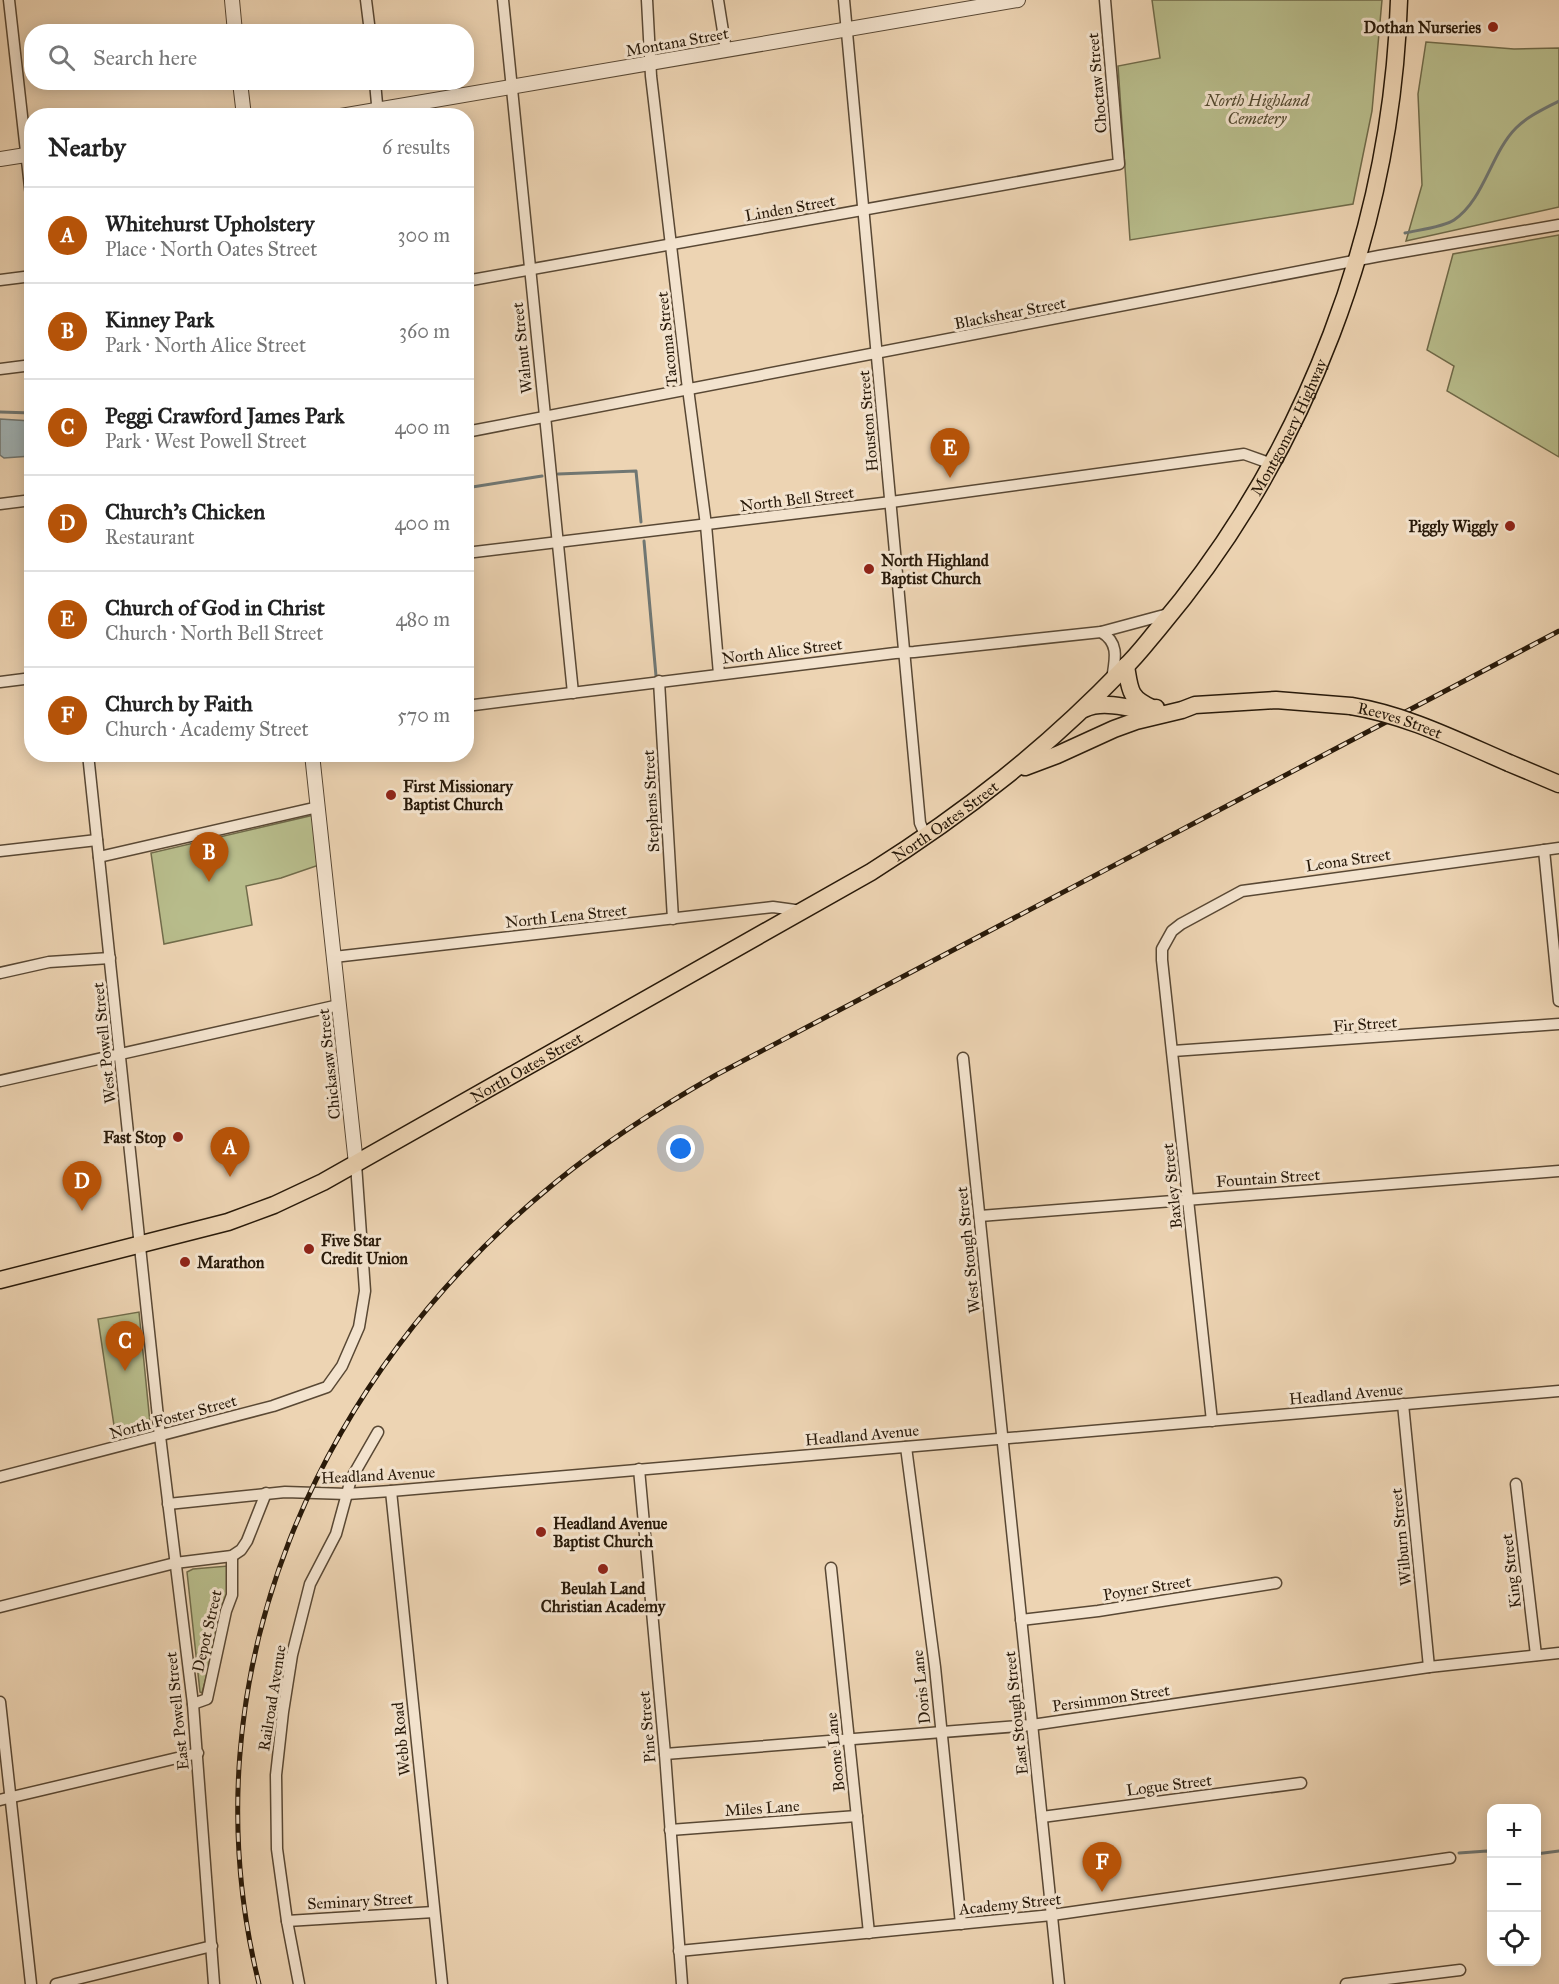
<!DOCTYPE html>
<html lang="en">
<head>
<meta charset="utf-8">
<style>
  :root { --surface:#fff; --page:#f2f2f2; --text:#222; --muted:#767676; --line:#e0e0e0; --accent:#b45309 }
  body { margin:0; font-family:"IM FELL Great Primer",serif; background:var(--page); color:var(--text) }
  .controls { position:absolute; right:18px; bottom:18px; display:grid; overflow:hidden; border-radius:12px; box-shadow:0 3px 15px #0003 }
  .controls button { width:54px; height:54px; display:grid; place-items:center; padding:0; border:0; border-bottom:2px solid var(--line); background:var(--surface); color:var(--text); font:30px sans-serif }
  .you { position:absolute; left:681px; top:1149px; width:21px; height:21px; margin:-15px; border:4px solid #fff; border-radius:50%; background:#1a73e8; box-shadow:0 0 0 9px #1a73e833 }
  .badge { display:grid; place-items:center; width:39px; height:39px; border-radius:50%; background:var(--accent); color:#fff; font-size:20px; font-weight:700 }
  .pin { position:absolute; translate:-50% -50px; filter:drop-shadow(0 2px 3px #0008) }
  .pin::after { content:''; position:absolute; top:32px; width:21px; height:18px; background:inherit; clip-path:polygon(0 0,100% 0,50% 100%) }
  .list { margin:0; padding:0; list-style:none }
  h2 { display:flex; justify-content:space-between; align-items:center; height:78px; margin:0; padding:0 24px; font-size:26px }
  h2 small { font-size:20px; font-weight:400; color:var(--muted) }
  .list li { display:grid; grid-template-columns:39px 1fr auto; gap:18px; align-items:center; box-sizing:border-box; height:96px; padding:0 24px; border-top:2px solid var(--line) }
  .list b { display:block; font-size:22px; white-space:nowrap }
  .list p { margin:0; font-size:20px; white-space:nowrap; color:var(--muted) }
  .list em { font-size:20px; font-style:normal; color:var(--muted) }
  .icon { flex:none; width:33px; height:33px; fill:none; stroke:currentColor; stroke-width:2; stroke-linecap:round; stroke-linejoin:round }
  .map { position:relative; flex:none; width:1559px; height:1984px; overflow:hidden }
  .search { position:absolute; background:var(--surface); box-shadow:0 3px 15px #0003; left:24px; top:24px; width:450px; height:66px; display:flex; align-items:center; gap:15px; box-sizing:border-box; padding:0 21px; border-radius:24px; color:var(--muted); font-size:22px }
  .panel { position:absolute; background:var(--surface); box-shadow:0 3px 15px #0003; left:24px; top:108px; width:450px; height:654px; border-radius:24px }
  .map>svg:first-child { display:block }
  .green { fill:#b8bd8c; stroke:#706b4a; stroke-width:1.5 }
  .water { fill:#a0b5b9; stroke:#707773; stroke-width:1.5 }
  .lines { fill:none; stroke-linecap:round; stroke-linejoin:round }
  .stream { stroke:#707773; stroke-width:3 }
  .minor-casing { stroke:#594834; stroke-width:13 }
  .tertiary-casing { stroke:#594834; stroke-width:16 }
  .primary-casing { stroke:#281909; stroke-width:19 }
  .minor { stroke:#f3e3ce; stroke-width:10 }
  .tertiary { stroke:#f3e3ce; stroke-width:14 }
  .primary { stroke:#edd4b3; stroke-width:16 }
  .rail-casing { stroke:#281909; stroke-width:5 }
  .rail { stroke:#f3e3ce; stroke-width:3; stroke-dasharray:9; stroke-linecap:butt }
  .primary-bridge-casing { stroke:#281909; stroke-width:19; stroke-linecap:butt }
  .primary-bridge { stroke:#edd4b3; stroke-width:16 }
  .poi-dot { fill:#8f2418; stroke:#f3e3ce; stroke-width:2 }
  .labels { text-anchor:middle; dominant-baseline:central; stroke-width:6; stroke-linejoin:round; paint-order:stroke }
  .poi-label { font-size:16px; font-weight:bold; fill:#281909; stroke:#f3e3ce; text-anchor:start }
  .street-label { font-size:16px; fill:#281909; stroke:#f3e3ce }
  .park-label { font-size:16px; font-style:italic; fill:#534a30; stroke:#f3e3ce }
</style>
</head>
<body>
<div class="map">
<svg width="1559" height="1984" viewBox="0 0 1559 1984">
  <rect width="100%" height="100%" fill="#edd4b3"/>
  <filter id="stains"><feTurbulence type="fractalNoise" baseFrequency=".00333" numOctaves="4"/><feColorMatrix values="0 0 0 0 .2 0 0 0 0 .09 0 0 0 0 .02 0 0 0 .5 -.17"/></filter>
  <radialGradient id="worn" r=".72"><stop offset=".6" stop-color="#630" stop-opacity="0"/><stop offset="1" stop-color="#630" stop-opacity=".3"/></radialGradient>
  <g class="green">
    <polygon points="1152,0 1382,0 1372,111 1353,204 1130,240 1118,66 1160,58"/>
    <polygon points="1426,42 1514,49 1559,48 1559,207 1406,241 1422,185 1418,94"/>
    <polygon points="1559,235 1559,457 1447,391 1454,366 1427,350 1453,254"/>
    <polygon points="314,815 319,865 281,878 246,886 252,925 164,944 151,853"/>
    <polygon points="139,1312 150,1423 115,1432 98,1319"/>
    <polygon points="228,1566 228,1596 202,1693 200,1692 187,1572 193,1569"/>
  </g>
  <polygon class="water" points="0,419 31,421 31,456 4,458 0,455"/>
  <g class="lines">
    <g class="stream">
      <path d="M1405,233C1418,230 1444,227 1454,220C1484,200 1491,153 1516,128C1528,116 1544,109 1559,101"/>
      <polyline points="0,412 32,413"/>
      <polyline points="558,474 636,471 641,522"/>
      <polyline points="466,488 542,476"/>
      <polyline points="644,541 656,676"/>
      <polyline points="1459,1853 1487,1851 1492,1853"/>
      <polyline points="1536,1854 1559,1851"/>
    </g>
    <defs>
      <g id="minor">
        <polyline points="9,0 32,205"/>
        <polyline points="366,0 370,32"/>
        <polyline points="503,0 573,693"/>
        <polyline points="647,0 651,76 687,381 706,525 719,674"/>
        <polyline points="718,0 726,50"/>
        <polyline points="844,0 920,823 926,837"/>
        <polyline points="375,82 378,115"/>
        <polyline points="0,280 32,276"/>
        <polyline points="466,281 1119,164 1105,0"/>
        <polyline points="0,369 32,365"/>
        <polyline points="466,432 1379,256 1559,225"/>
        <polyline points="0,504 32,500"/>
        <polyline points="466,553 891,502 1244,454 1272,464"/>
        <path d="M1101,632C1120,643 1115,660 1112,679"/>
        <polyline points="659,681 673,919"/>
        <polyline points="0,682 32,678"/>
        <polyline points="466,706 895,653 914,652 1101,632 1168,614"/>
        <polyline points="88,754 160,1436 193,1704 214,1984"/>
        <polyline points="1544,850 1559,1001"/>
        <polyline points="0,851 97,840"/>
        <polyline points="99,857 318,807"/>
        <polyline points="334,957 773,907 802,911"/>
        <polyline points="0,973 49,962 110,958"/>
        <polyline points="1173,1051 1559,1024"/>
        <polyline points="963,1058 1059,1984"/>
        <polyline points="0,1081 339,1005"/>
        <polyline points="980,1216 1559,1171"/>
        <polyline points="1403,1404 1429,1667"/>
        <polyline points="1212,1421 1162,960 1162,949 1172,931 1181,924 1242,891 1559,848"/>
        <polyline points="906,1447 935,1667 961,1924"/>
        <polyline points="639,1469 665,1754 682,1984"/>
        <polyline points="0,1477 273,1406 327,1387 342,1366 359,1327 365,1291 356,1164"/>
        <polyline points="1516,1484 1536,1655"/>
        <polyline points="391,1491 442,1984"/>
        <polyline points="168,1504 285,1492 347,1494 391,1491 1559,1391"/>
        <polyline points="831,1568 869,1933"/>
        <polyline points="0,1607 175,1563 232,1556 241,1550 247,1541 266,1493"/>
        <polyline points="1021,1620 1098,1611 1276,1583"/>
        <polyline points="0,1702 31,1984"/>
        <polyline points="193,1704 207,1699 226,1611 232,1595 232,1556"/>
        <polyline points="665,1754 1032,1725 1429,1667 1559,1653"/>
        <polyline points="0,1800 198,1753"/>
        <polyline points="1042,1817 1301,1783"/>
        <polyline points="670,1830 857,1816"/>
        <polyline points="287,1921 434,1912"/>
        <polyline points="679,1951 1052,1915 1450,1858"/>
        <polyline points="56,1984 212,1946"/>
        <polyline points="299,1984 287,1921 277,1849 276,1775 283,1712 292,1655 310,1584 336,1534 351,1479 378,1432"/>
        <polyline points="1346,1984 1460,1970"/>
      </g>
      <g id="tertiary">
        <polyline points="232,0 235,32"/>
        <polyline points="240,82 244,116"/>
        <polyline points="341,116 1018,0"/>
        <polyline points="0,159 32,154"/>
        <polyline points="312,754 356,1164"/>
      </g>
      <g id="primary">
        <path d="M1126,666C1130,690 1129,698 1152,708"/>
        <path d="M1084,709C1109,698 1131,713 1156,708"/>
        <polyline points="1509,763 1559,784"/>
        <polyline points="1025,767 1057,755 1114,729 1136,721 1182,710 1195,705 1276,700 1351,706"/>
        <path id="s1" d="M0,1280L228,1222L274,1205L323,1182L871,872C966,812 1046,749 1124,668C1137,656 1148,641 1159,628C1306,454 1392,228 1399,0"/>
      </g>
    </defs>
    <use href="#minor" class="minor-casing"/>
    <use href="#tertiary" class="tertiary-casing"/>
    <use href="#primary" class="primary-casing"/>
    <use href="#minor" class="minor"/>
    <use href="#tertiary" class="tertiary"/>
    <use href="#primary" class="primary"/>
    <defs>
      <path id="rail" d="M259,1984C183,1677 317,1376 556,1182C606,1141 660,1107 716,1075L1559,631"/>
    </defs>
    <use href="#rail" class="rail-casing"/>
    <use href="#rail" class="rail"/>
    <defs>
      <g id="primary-bridge">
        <path id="s2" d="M1351,706C1407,715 1458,741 1509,763"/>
      </g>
    </defs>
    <use href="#primary-bridge" class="primary-bridge-casing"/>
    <use href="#primary-bridge" class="primary-bridge"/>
  </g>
  <g class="poi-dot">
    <circle cx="1493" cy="27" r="6"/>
    <circle cx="1510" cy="526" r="6"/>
    <circle cx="869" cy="569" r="6"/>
    <circle cx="391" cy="795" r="6"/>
    <circle cx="178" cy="1137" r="6"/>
    <circle cx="309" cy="1249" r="6"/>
    <circle cx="185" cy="1262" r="6"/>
    <circle cx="541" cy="1532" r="6"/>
    <circle cx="603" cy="1569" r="6"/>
  </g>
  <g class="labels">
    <g class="poi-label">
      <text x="1481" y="27" text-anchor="end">Dothan Nurseries</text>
      <text x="1498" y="526" text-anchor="end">Piggly Wiggly</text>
      <text x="881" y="560">North Highland<tspan x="881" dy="18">Baptist Church</tspan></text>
      <text x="403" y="786">First Missionary<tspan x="403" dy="18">Baptist Church</tspan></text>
      <text x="166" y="1137" text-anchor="end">Fast Stop</text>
      <text x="321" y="1240">Five Star<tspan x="321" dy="18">Credit Union</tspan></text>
      <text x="197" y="1262">Marathon</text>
      <text x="553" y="1523">Headland Avenue<tspan x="553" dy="18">Baptist Church</tspan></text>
      <text x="603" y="1588" text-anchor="middle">Beulah Land<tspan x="603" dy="18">Christian Academy</tspan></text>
    </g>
    <g class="street-label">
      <text transform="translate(677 42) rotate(-10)">Montana Street</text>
      <text transform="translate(1097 83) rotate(-95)">Choctaw Street</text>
      <text transform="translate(790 208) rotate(-10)">Linden Street</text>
      <text transform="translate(1010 313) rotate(-11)">Blackshear Street</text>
      <text transform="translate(667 339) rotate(-96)">Tacoma Street</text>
      <text transform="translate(522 348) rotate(-96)">Walnut Street</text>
      <text transform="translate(868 421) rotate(-95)">Houston Street</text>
      <text stroke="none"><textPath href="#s1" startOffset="1587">Montgomery Highway</textPath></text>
      <text transform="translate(797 499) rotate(-7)">North Bell Street</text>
      <text transform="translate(782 651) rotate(-7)">North Alice Street</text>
      <text stroke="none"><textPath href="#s2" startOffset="51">Reeves Street</textPath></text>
      <text transform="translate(651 801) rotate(-93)">Stephens Street</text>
      <text stroke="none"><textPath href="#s1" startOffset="1058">North Oates Street</textPath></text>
      <text transform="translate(1348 860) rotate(-8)">Leona Street</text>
      <text transform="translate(566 916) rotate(-6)">North Lena Street</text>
      <text transform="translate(1365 1024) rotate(-4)">Fir Street</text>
      <text transform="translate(104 1043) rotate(-96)">West Powell Street</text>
      <text transform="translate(329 1064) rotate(-96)">Chickasaw Street</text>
      <text stroke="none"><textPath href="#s1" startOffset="572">North Oates Street</textPath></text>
      <text transform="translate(1268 1178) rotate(-4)">Fountain Street</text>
      <text transform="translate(1172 1186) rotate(-96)">Baxley Street</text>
      <text transform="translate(968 1250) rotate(-96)">West Stough Street</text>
      <text transform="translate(1346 1394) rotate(-5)">Headland Avenue</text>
      <text transform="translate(173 1417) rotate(-15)">North Foster Street</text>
      <text transform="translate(862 1435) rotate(-5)">Headland Avenue</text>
      <text transform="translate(378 1475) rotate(-3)">Headland Avenue</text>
      <text transform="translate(1401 1537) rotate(-96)">Wilburn Street</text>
      <text transform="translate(1511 1571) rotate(-97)">King Street</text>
      <text transform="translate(1147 1588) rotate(-9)">Poyner Street</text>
      <text transform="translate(207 1631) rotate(-77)">Depot Street</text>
      <text transform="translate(921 1687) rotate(-96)">Doris Lane</text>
      <text transform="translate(272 1698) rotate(-81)">Railroad Avenue</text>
      <text transform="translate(1111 1698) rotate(-8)">Persimmon Street</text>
      <text transform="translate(177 1711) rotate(-96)">East Powell Street</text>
      <text transform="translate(1016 1713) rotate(-96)">East Stough Street</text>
      <text transform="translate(647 1727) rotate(-95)">Pine Street</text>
      <text transform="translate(401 1739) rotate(-96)">Webb Road</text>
      <text transform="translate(835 1752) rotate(-96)">Boone Lane</text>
      <text transform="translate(1169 1785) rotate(-7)">Logue Street</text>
      <text transform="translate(762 1808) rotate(-4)">Miles Lane</text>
      <text transform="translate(360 1901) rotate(-3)">Seminary Street</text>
      <text transform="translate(1010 1904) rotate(-6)">Academy Street</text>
    </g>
    <g class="park-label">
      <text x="1257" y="100">North Highland<tspan x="1257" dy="18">Cemetery</tspan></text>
    </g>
  </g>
  <rect width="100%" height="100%" filter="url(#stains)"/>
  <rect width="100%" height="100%" fill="url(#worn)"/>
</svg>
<div class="controls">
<button>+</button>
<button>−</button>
<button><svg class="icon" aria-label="locate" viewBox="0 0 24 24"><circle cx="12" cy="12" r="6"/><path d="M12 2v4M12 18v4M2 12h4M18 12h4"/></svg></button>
</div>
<div class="you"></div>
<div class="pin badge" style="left:230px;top:1177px">A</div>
<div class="pin badge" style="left:209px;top:882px">B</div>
<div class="pin badge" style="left:125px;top:1371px">C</div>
<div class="pin badge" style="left:82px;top:1211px">D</div>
<div class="pin badge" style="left:950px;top:478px">E</div>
<div class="pin badge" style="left:1102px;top:1892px">F</div>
<div class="search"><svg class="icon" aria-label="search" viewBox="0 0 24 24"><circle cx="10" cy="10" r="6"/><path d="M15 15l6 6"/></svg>Search here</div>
<section class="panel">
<h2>Nearby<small>6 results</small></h2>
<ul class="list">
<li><span class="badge">A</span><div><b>Whitehurst Upholstery</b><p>Place · North Oates Street</p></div><em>300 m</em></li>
<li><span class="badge">B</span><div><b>Kinney Park</b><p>Park · North Alice Street</p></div><em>360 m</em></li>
<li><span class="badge">C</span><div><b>Peggi Crawford James Park</b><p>Park · West Powell Street</p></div><em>400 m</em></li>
<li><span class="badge">D</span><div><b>Church's Chicken</b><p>Restaurant</p></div><em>400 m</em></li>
<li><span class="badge">E</span><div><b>Church of God in Christ</b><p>Church · North Bell Street</p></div><em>480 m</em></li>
<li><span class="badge">F</span><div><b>Church by Faith</b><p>Church · Academy Street</p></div><em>570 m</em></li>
</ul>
</section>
</div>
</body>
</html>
